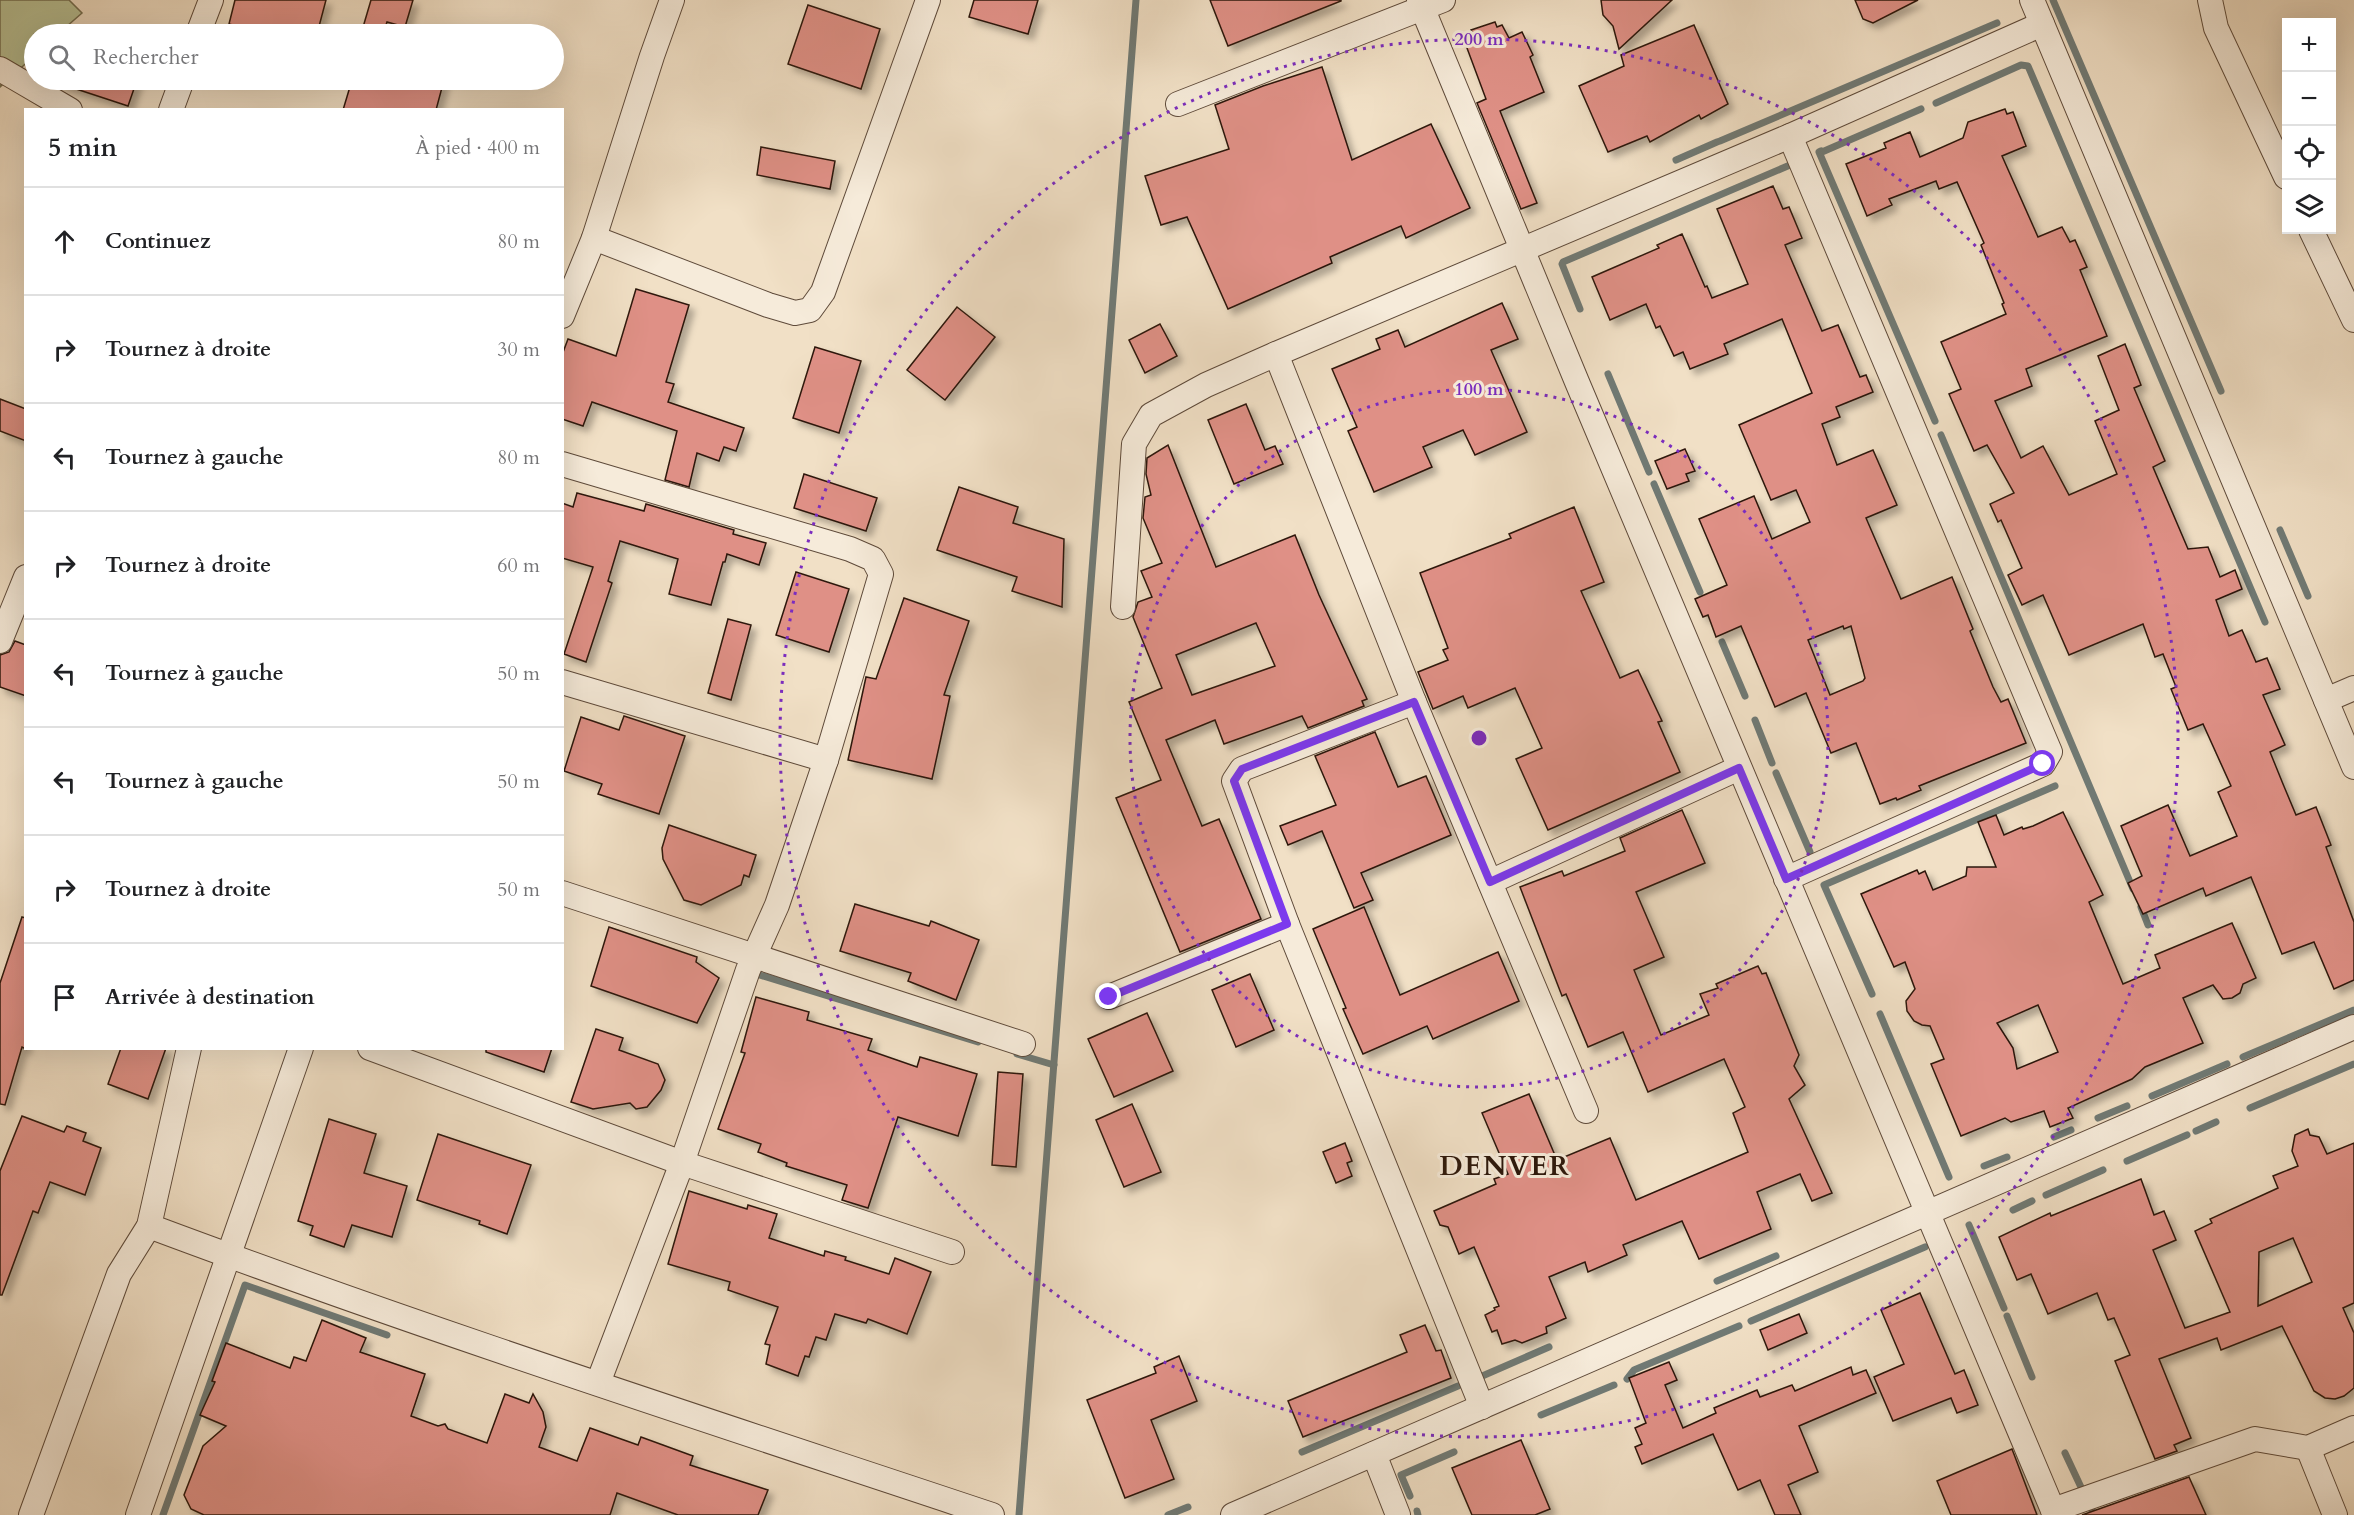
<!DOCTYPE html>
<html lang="fr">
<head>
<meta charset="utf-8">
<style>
  :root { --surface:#fff; --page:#f2f2f2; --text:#202124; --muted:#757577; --line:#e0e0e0 }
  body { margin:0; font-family:Cardo,serif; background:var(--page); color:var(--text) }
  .controls { position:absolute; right:18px; top:18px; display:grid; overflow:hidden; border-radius:0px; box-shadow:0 6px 24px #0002 }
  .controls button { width:54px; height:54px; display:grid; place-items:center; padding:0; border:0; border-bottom:2px solid var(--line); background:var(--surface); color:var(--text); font:30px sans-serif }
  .stop { position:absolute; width:18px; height:18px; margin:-14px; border:4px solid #7c3aed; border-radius:50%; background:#fff }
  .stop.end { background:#7c3aed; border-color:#fff; box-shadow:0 2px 6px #0008 }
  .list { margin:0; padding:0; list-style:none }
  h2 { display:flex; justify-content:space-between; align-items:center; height:78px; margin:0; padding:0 24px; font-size:26px }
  h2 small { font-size:20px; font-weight:400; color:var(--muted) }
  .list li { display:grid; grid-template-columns:39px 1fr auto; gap:18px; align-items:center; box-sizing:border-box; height:108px; padding:0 24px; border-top:2px solid var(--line) }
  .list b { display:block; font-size:22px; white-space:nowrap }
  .list em { font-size:20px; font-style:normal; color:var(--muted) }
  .icon { flex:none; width:33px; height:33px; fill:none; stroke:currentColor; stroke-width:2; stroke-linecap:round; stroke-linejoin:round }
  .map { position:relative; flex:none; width:2354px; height:1515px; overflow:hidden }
  .search { position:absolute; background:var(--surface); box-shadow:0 6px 24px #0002; left:24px; top:24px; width:540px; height:66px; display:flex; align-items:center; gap:15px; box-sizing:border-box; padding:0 21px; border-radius:33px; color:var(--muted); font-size:22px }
  .panel { position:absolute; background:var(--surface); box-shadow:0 6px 24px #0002; left:24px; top:108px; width:540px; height:942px; border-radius:0px }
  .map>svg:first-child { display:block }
  .green { fill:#b8c296; stroke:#726d50; stroke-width:1.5 }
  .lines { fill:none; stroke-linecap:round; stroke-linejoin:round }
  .stream { stroke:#707a75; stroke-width:7 }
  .building { fill:#df9086; stroke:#2d180b; stroke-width:1.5; fill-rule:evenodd; filter:url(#shadow) }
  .minor-casing { stroke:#5e4a3a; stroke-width:26 }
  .minor { stroke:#f6ebda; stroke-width:24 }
  .route { stroke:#7c3aed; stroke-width:8 }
  .ring { fill:none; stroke:#7b2cbf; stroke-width:3; stroke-dasharray:3 6 }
  .labels { text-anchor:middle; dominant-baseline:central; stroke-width:6; stroke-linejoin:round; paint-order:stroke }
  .district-label { font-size:27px; font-weight:bold; letter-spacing:1.5px; fill:#2d180b; stroke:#f6ebda }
  .centre { fill:#7b2cbf; stroke:#f6ebda; stroke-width:3 }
  .ring-label { font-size:18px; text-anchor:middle; font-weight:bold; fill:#7b2cbf; stroke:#f6ebda; stroke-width:6; stroke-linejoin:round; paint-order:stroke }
</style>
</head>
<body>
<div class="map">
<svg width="2354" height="1515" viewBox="0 0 2354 1515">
  <defs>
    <filter id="shadow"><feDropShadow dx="5.5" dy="5.5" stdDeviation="3" flood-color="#0004"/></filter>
  </defs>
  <rect width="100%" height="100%" fill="#f1e0c6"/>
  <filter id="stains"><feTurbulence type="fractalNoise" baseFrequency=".00333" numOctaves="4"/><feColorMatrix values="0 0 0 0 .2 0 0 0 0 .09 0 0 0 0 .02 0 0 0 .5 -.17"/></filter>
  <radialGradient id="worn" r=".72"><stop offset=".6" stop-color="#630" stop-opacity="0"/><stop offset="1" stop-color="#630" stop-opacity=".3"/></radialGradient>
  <polygon class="green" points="0,0 69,0 82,13 58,34 34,34 34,56 0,87"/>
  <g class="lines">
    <g class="stream">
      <polyline points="2053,0 2221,391"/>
      <polyline points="1936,103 2021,65 2028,66 2265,622"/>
      <polyline points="1720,141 1997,23"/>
      <polyline points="1821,151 1819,152 1935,421"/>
      <polyline points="1822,152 1921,109"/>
      <polyline points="1676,160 1717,142"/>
      <polyline points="1580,309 1562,264 1563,262 1790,165"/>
      <polyline points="1608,374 1649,472"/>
      <polyline points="1941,435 2133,889"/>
      <polyline points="1654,484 1700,592"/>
      <polyline points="2280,530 2308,596"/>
      <polyline points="1722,642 1745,696"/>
      <polyline points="1755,720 1772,763"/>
      <polyline points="1776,773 1810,852"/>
      <polyline points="2141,907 2148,925"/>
      <polyline points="750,972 978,1042"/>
      <polyline points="1872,994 1824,885 2055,786"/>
      <polyline points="1880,1014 1949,1177"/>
      <polyline points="1017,1054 1054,1065"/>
      <polyline points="2243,1057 2354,1010"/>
      <polyline points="2152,1096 2227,1064"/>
      <polyline points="2250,1108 2354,1064"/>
      <polyline points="2098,1118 2127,1106"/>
      <polyline points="2196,1131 2216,1122"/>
      <polyline points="2054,1137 2071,1130"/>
      <polyline points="2127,1161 2187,1135"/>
      <polyline points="1984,1166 2007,1157"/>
      <polyline points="2046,1195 2103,1170"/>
      <polyline points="2013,1210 2032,1201"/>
      <polyline points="1969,1225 2004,1308"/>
      <polyline points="1717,1281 1776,1256"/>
      <polyline points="2007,1316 2032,1377"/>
      <polyline points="1751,1321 1925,1247"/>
      <polyline points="1480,1377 1549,1347"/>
      <polyline points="1627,1379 1634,1370 1739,1326"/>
      <polyline points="1541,1415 1614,1385"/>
      <polyline points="1302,1452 1458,1386"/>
      <polyline points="2065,1453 2094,1515"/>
      <polyline points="1410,1496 1401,1475 1454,1452"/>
      <polyline points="1417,1511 1418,1515"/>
      <polyline points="163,1515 245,1285 387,1335"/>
      <polyline points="1019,1515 1136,0"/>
      <polyline points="1168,1515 1188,1507"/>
    </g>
  </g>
  <g class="building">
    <polygon points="235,0 326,0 317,34 267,34 229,24"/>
    <polygon points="371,0 413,0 405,27 387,22 383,34 361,34"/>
    <polygon points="974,0 1038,0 1028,34 969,17"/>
    <polygon points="1210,0 1341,0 1341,1 1228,46"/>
    <polygon points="1601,0 1672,0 1619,49 1613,26 1603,15"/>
    <polygon points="1855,0 1918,0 1873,23 1863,19"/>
    <polygon points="808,5 880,29 861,89 788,64"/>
    <polygon points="1495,22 1497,27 1502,25 1509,38 1522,32 1533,55 1530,57 1544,92 1500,111 1537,203 1521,209 1477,103 1486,99 1464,40 1474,36 1471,30"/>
    <polygon points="1694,25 1728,104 1701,119 1699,115 1650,142 1647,136 1608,152 1579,86 1624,66 1621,55"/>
    <polygon points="1322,67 1352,160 1431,124 1470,208 1406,238 1401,226 1330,257 1332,263 1228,309 1187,217 1161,225 1145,176 1229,149 1215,105 1263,86"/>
    <polygon points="59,80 137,80 128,106 58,83"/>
    <polygon points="352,80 444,80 436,110 343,110"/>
    <polygon points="2005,109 2007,114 2013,112 2026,146 2002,156 2038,237 2062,227 2070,242 2075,240 2087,267 2080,270 2107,336 2026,369 2032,386 1995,401 2021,458 2043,446 2069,495 2117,474 2095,421 2119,410 2098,356 2125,344 2141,385 2134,388 2165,461 2153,467 2188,549 2208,547 2220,577 2235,570 2242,589 2216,600 2229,636 2242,630 2256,662 2267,658 2280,689 2263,695 2285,745 2270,752 2283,784 2296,815 2316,807 2331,845 2326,847 2354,922 2354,980 2334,989 2314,942 2282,954 2251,877 2206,896 2203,888 2143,914 2128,883 2142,876 2121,826 2168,805 2190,856 2237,836 2218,792 2231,786 2203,724 2188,730 2171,689 2176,687 2163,654 2155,657 2143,624 2069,655 2043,595 2022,605 2008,575 2022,568 2001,520 1998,522 1990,504 2014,493 1987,445 1974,451 1949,394 1961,389 1941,342 2006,314 2002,304 2004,303 1981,245 1984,243 1957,182 1939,189 1936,181 1889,199 1892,205 1867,216 1846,164 1886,148 1884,143 1910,132 1920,157 1963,138 1968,122"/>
    <polygon points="761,147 835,161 830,189 757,175"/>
    <path d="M1773,186L1783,209L1789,207L1802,238L1785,245L1822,331L1838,325L1860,377L1866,375L1873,392L1836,407L1840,417L1822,424L1837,465L1873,450L1897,505L1866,518L1901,599L1952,577L1973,629L1970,631L1993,687L2001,702L2008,699L2026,743L1919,786L1921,790L1897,800L1896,798L1880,804L1856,743L1831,753L1806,693L1775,707L1741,626L1716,637L1708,615L1703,617L1695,599L1727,585L1699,519L1754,496L1772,539L1810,522L1796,490L1771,500L1739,425L1812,393L1782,319L1724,344L1728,354L1690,369L1683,352L1674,356L1660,326L1656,328L1646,304L1610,320L1592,277L1659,248L1657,245L1682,234L1705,287L1707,286L1712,298L1748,284L1717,209ZM1843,626L1844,629L1851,626L1865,678L1863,681L1830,695L1808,640Z"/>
    <polygon points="636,289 689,305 666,382 674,384 668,402 744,428 736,451 724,447 719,461 697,453 689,487 665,480 677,431 592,402 583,426 562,419 562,355 568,339 616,356"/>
    <polygon points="1502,303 1518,339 1491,350 1527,432 1475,455 1463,430 1423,447 1432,467 1374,492 1348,431 1357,427 1332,369 1380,349 1376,339 1398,330 1405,347"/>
    <polygon points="957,307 995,337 945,400 907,370"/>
    <polygon points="1160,324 1177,356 1145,373 1129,340"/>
    <polygon points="815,347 861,361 839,433 793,418"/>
    <polygon points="0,399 26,409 26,441 0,431"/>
    <polygon points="1246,404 1265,450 1275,446 1283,464 1234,484 1208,420"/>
    <path d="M1168,445L1216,567L1295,535L1319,595L1367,699L1362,701L1364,706L1308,728L1302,716L1224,744L1215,720L1166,740L1202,826L1219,819L1261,919L1180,952L1116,798L1161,780L1129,702L1162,688L1133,617L1138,602L1152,597L1141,571L1162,563L1143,518L1145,497L1151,495L1146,474L1147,458ZM1256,623L1275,666L1192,695L1176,655Z"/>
    <polygon points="1685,449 1695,471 1686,474 1689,481 1667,489 1655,461"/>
    <polygon points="804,474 877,498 866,531 794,508"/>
    <polygon points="959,487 1018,507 1013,523 1064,539 1062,607 1012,591 1017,577 937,550"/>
    <polygon points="577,493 644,511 646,504 734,530 733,534 766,543 759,565 727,554 725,562 723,562 711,605 669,594 678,559 620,541 608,581 612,583 586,662 564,654 593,567 562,558 562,503 573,507"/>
    <polygon points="1574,507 1604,582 1581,591 1620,678 1638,670 1662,721 1658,722 1680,772 1548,830 1516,759 1542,748 1515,688 1468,708 1463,696 1433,709 1418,672 1448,660 1443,650 1448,648 1420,573 1511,538 1509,534"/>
    <polygon points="796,572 849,589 829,652 776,635"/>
    <polygon points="904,598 969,621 944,695 950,696 932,779 848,760 866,677 876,679"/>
    <polygon points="728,619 751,625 731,700 708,693"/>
    <polygon points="15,641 26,645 26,696 0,687 0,655 9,652"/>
    <polygon points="624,716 685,736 659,814 598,794 602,784 564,771 581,717 619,730"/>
    <polygon points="1375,732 1398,787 1426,776 1451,835 1361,873 1373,900 1354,908 1322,831 1288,845 1280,826 1336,805 1315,756"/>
    <polygon points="1682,810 1705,863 1636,892 1664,957 1634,970 1661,1035 1709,1015 1700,994 1718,988 1716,984 1758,966 1762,974 1766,973 1799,1055 1794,1066 1805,1085 1789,1099 1832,1193 1812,1201 1800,1174 1757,1192 1771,1229 1699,1259 1682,1221 1623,1245 1627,1255 1588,1272 1585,1262 1549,1277 1566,1318 1546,1327 1547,1333 1522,1343 1515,1340 1502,1344 1497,1330 1492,1332 1485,1315 1495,1310 1494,1308 1499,1306 1474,1247 1459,1254 1448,1227 1440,1225 1434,1211 1496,1184 1494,1179 1508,1174 1482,1113 1529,1094 1557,1160 1610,1138 1636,1200 1748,1152 1733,1113 1745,1107 1724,1059 1648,1092 1623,1032 1588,1047 1566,994 1562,996 1520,887 1562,871 1564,876 1625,851 1620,838"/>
    <path d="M2063,812L2103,895L2089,902L2123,984L2160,968L2155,955L2232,923L2256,978L2243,984L2240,993L2232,998L2223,999L2213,985L2183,998L2203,1043L2145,1067L2132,1079L2068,1108L2073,1118L2050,1127L2044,1111L2011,1122L2005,1118L1961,1136L1931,1064L1944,1059L1930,1026L1922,1025L1914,1021L1907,1011L1906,1001L1915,989L1905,962L1894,967L1861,894L1917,870L1919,874L1925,871L1933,890L1966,876L1967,867H1996L1978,822L1996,815L2004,835L2022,827L2023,829L2033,826ZM2038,1005L2058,1052L2017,1069L2013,1048L1997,1023Z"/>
    <polygon points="669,825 756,855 749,877 744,875 741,885 701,905 684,900 663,859 662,848"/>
    <polygon points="855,904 929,926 931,921 979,940 956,1000 908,981 911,973 840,951"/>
    <polygon points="1364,907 1400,995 1498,952 1519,1001 1433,1039 1427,1026 1363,1054 1343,1009 1346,1008 1313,929"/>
    <polygon points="22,917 26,918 26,1049 22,1047 5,1105 0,1104 0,983"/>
    <polygon points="609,927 697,957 696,962 719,978 697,1023 591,986"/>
    <polygon points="1250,974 1274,1030 1236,1047 1212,990"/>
    <polygon points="756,997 809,1012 807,1020 872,1039 868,1050 917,1067 920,1057 977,1074 958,1136 898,1117 868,1208 842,1200 847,1185 786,1166 787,1163 758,1152 761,1144 718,1129 745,1053 741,1052"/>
    <polygon points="1147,1013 1173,1071 1114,1097 1088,1039"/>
    <polygon points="596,1029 623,1038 619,1050 658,1064 665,1080 661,1090 647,1107 636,1109 630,1103 593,1109 571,1102"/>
    <polygon points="121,1048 166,1048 148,1099 108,1084"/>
    <polygon points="486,1048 552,1048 544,1072 486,1052"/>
    <polygon points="998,1072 1023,1074 1016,1167 992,1165"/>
    <polygon points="1132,1104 1161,1172 1124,1187 1096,1120"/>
    <polygon points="22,1116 64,1132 67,1126 86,1133 83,1141 101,1148 85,1195 50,1182 38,1213 33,1211 2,1295 0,1295 0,1171"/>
    <polygon points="329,1119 376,1134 364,1173 407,1186 392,1237 352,1225 344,1247 310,1235 313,1226 298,1221"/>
    <path d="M2308,1129L2310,1135L2319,1137L2327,1154L2354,1143V1303L2343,1308L2354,1333V1388L2344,1396L2335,1399L2325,1398L2314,1391L2282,1326L2221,1350L2217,1338L2159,1359L2191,1438L2174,1445L2177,1451L2155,1459L2115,1361L2130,1355L2114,1318L2108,1320L2097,1293L2048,1314L2031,1274L2017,1280L1999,1237L2050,1213L2051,1216L2141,1179L2154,1215L2164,1211L2176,1240L2153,1250L2185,1328L2230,1312L2195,1231L2212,1223L2210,1219L2278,1188L2273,1176L2298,1166L2292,1151L2295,1135ZM2293,1238L2312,1282L2258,1306L2259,1252Z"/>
    <polygon points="438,1134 531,1165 507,1234 479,1224 480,1221 417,1200"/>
    <polygon points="1345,1143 1352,1161 1347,1163 1352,1176 1336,1183 1323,1152"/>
    <polygon points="689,1191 747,1209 748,1205 777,1214 769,1238 824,1256 825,1251 846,1257 845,1260 889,1274 895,1258 931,1272 907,1334 868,1319 866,1323 835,1314 826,1340 816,1337 809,1357 805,1356 798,1376 766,1364 770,1345 765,1344 778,1307 728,1290 730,1282 668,1264"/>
    <polygon points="1920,1293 1955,1374 1964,1370 1978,1405 1957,1413 1951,1398 1893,1421 1874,1377 1904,1364 1881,1310"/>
    <polygon points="1799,1314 1807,1333 1768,1350 1760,1330"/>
    <polygon points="322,1320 366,1338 360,1352 425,1374 411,1416 438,1426 445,1424 448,1429 487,1443 505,1394 529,1403 533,1394 543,1412 546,1427 539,1447 577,1461 590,1428 638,1445 641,1437 693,1456 690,1465 768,1490 758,1515 678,1515 617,1493 610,1515 204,1515 191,1509 184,1495 203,1446 226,1426 200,1415 215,1382 212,1381 226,1343 290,1368 294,1357 306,1361"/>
    <polygon points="1425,1325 1436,1351 1441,1350 1451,1378 1303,1437 1288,1401 1407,1352 1400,1335"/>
    <polygon points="1179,1356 1197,1401 1151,1420 1174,1479 1125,1498 1087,1400 1156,1373 1154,1367"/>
    <polygon points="1669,1362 1677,1380 1665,1385 1683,1428 1716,1413 1714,1408 1757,1390 1760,1397 1792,1385 1795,1391 1851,1367 1853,1375 1866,1370 1876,1393 1799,1426 1818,1472 1788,1485 1801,1515 1775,1515 1760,1480 1738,1490 1713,1434 1642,1464 1635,1447 1642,1444 1635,1428 1646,1423 1629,1378"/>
    <polygon points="1521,1440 1550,1509 1535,1515 1472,1515 1452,1468"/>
    <polygon points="2012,1449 2037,1515 1951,1515 1937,1481"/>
    <polygon points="2189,1477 2206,1515 2082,1515"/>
  </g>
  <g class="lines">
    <defs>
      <g id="minor">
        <polyline points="1419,0 1577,382 2055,1515"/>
        <polyline points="2032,0 2354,767"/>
        <polyline points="2210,0 2216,28 2286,177"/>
        <polyline points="198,34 211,0"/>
        <polyline points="0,69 70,110"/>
        <polyline points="1178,104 1443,0"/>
        <polyline points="171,110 182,80"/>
        <polyline points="2311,230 2354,320"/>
        <polyline points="594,238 768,305 795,313 810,310 823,292 928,0"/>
        <polyline points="562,316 594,238 652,56 672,0"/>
        <polyline points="1276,354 1414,702 1586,1111"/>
        <polyline points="562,464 850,549 873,559 881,574 826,760 777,905 748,970 682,1163 598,1383"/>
        <polyline points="1123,607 1134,444 1151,415 1206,385 1276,354 1790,136 2042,24"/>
        <polyline points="0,641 26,577"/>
        <polyline points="562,682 826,760"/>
        <polyline points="2326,700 2354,688"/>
        <polyline points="1414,702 1242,769 1234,781 1287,924 1482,1407"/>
        <polyline points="1786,879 2043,764 2050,752 1790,136"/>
        <polyline points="1490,882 1739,768"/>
        <polyline points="562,893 1023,1044"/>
        <polyline points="1109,997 1287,924"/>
        <polyline points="370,1048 682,1163 952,1252"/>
        <path d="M149,1226C427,1330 710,1421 992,1515"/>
        <polyline points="2308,1448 2335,1515"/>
        <polyline points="1374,1454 1398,1515"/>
        <polyline points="2053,1510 2255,1439 2308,1448 2354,1428"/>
        <polyline points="31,1515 119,1274 149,1226 189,1048"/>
        <polyline points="138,1515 301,1048"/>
        <polyline points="1233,1515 2354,1027"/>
      </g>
    </defs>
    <use href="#minor" class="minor-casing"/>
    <use href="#minor" class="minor"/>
  </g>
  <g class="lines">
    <polyline class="route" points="1109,997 1287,924 1234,781 1242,769 1414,702 1490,882 1739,768 1786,879 2043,764"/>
  </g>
  <g class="ring">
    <circle cx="1479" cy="738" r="349"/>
    <circle cx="1479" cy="738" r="699"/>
  </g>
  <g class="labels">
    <g class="district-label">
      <text x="1505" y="1166">DENVER</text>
    </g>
  </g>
  <circle cx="1479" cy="738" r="9" class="centre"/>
  <g class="ring-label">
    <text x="1479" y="45">200 m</text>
    <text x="1479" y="395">100 m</text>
  </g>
  <rect width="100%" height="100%" filter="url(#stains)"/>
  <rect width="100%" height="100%" fill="url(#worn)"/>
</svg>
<div class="controls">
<button>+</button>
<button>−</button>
<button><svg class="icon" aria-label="locate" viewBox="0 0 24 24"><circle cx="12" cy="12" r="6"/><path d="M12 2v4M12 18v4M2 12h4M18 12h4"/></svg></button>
<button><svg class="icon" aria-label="layers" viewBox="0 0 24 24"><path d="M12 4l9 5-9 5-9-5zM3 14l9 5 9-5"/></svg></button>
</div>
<div class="stop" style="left:2043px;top:764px"></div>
<div class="stop end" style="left:1109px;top:997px"></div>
<div class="search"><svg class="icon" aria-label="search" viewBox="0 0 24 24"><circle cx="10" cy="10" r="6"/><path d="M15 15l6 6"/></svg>Rechercher</div>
<section class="panel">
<h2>5 min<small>À pied · 400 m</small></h2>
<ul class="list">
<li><svg class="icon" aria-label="ahead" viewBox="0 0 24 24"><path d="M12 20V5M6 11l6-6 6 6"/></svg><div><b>Continuez</b></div><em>80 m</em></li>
<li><svg class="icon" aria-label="right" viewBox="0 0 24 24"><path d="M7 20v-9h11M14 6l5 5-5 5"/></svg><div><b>Tournez à droite</b></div><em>30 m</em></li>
<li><svg class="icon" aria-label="left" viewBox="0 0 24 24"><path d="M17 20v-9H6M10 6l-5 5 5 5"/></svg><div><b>Tournez à gauche</b></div><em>80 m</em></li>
<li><svg class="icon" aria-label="right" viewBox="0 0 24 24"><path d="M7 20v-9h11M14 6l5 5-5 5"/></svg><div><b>Tournez à droite</b></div><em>60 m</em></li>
<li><svg class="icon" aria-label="left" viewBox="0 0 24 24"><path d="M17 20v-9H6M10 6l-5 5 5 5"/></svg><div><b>Tournez à gauche</b></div><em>50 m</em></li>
<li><svg class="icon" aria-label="left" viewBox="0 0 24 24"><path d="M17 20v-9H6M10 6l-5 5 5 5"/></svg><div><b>Tournez à gauche</b></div><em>50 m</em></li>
<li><svg class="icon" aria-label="right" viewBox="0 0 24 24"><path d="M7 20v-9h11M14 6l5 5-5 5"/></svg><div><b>Tournez à droite</b></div><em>50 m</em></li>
<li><svg class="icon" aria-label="arrive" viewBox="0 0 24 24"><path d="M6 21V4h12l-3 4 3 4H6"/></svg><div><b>Arrivée à destination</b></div></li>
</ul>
</section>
</div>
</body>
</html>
